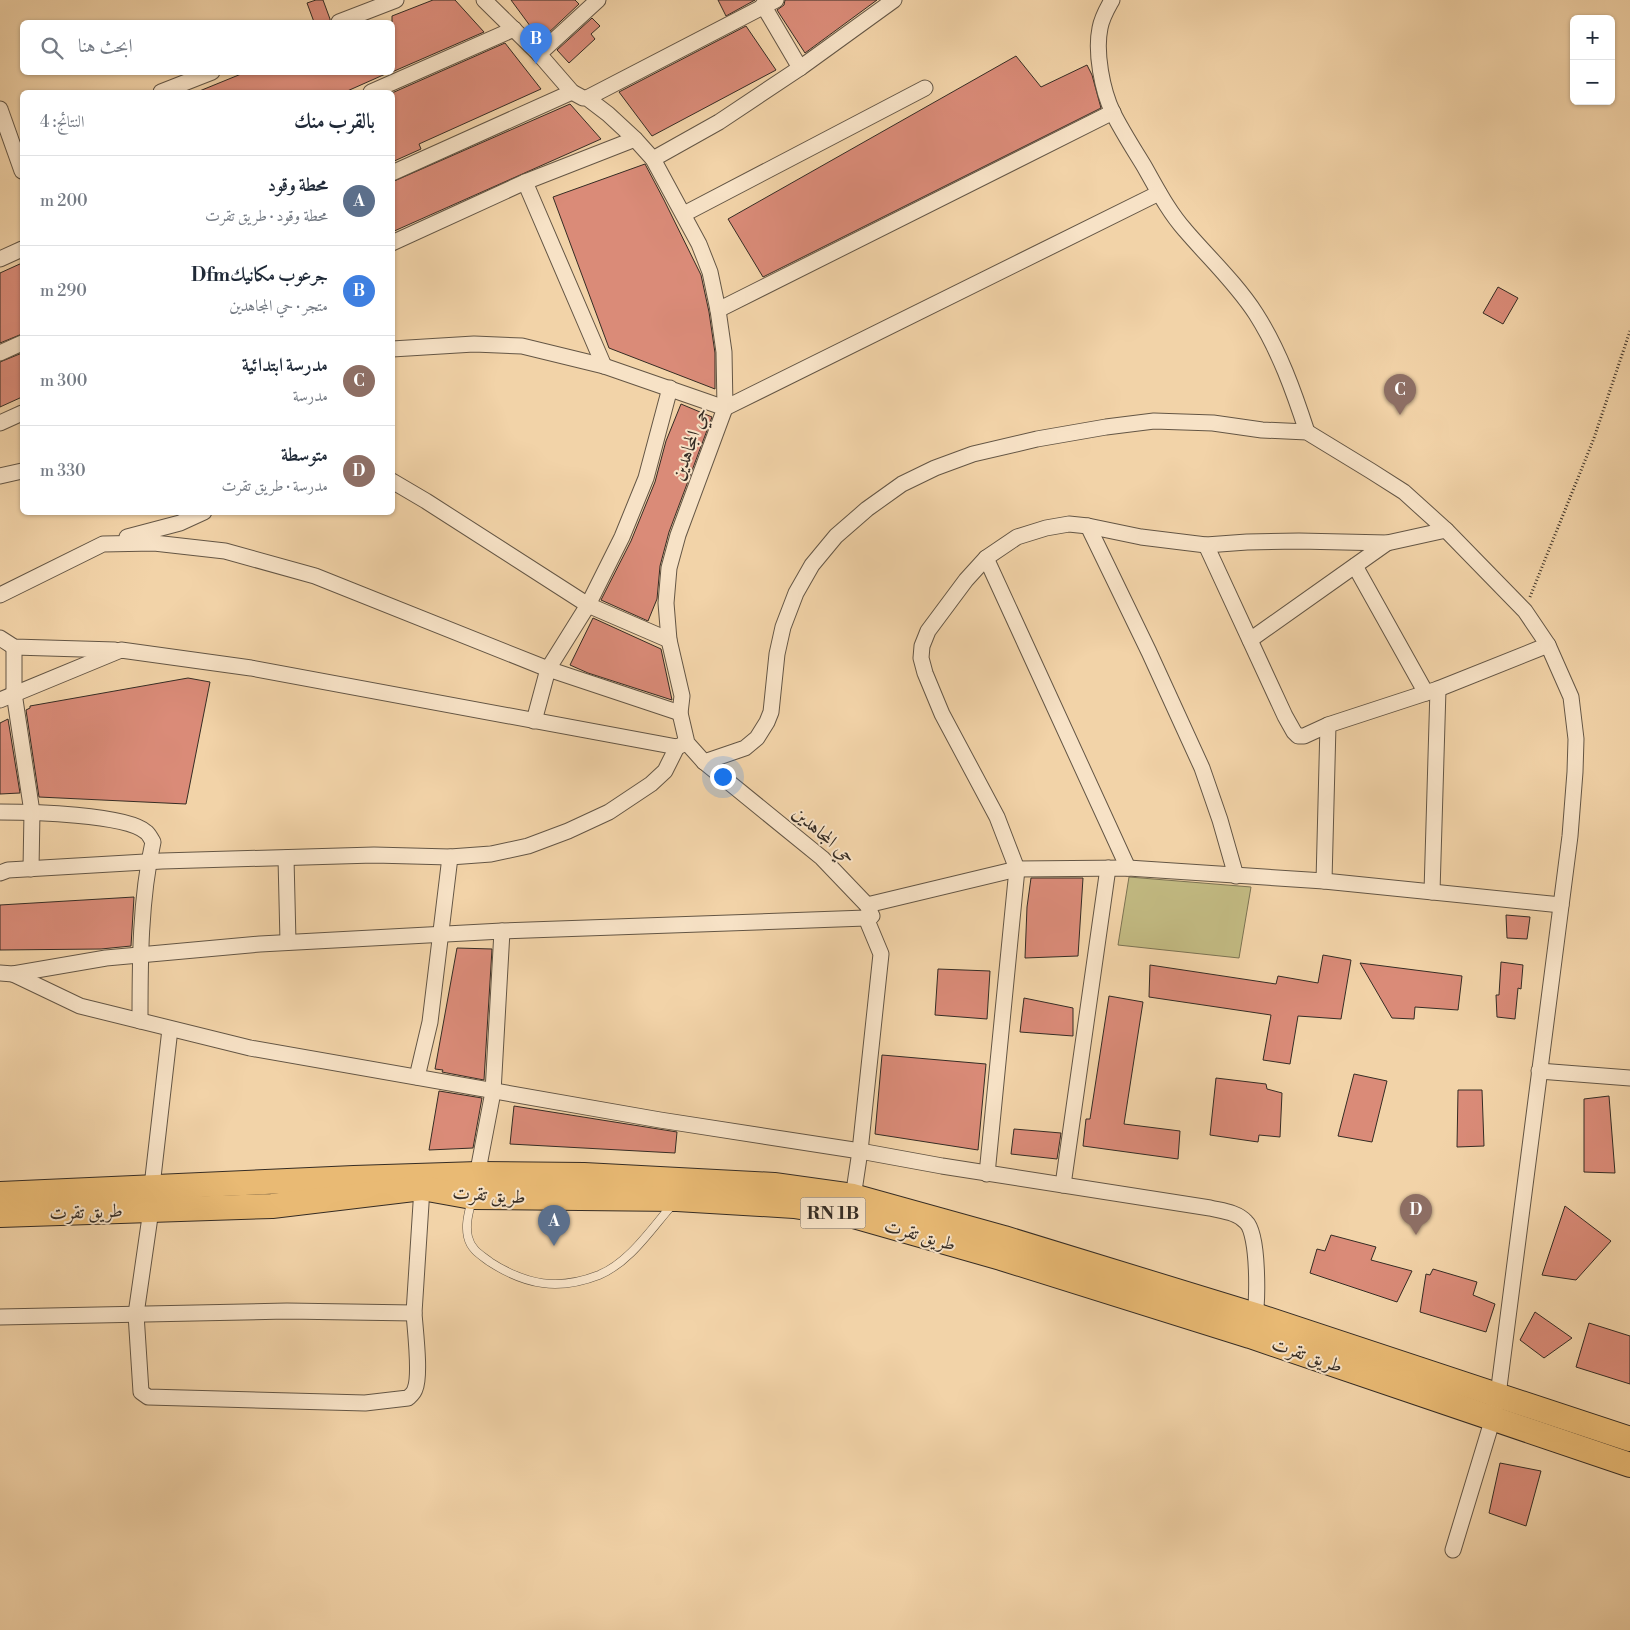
<!DOCTYPE html>
<html lang="ar">
<head>
<meta charset="utf-8">
<style>
  :root { --surface:#fff; --page:#f2f2f3; --text:#1f2937; --muted:#747a83; --line:#e0e1e3; --accent:#2563eb }
  body { margin:0; font-family:"Libre Bodoni",Amiri,serif; background:var(--page); color:var(--text); direction:rtl }
  .controls { position:absolute; right:15px; top:15px; display:grid; overflow:hidden; border-radius:8px; box-shadow:0 1px 4px #0004 }
  .controls button { width:45px; height:45px; display:grid; place-items:center; padding:0; border:0; border-bottom:1px solid var(--line); background:var(--surface); color:var(--text); font:25px sans-serif }
  .you { position:absolute; left:722px; top:776px; width:18px; height:18px; margin:-12px; border:4px solid #fff; border-radius:50%; background:#1a73e8; box-shadow:0 0 0 8px #1a73e833 }
  .badge { display:grid; place-items:center; width:32px; height:32px; border-radius:50%; background:var(--accent); color:#fff; font-size:16px; font-weight:700 }
  .pin { position:absolute; translate:-50% -41px; filter:drop-shadow(0 1px 2px #0008) }
  .pin::after { content:''; position:absolute; top:26px; width:18px; height:15px; background:inherit; clip-path:polygon(0 0,100% 0,50% 100%) }
  .list { margin:0; padding:0; list-style:none }
  h2 { display:flex; justify-content:space-between; align-items:center; height:65px; margin:0; padding:0 20px; font-size:21px }
  h2 small { font-size:16px; font-weight:400; color:var(--muted) }
  .list li { display:grid; grid-template-columns:32px 1fr auto; gap:15px; align-items:center; box-sizing:border-box; height:90px; padding:0 20px; border-top:1px solid var(--line) }
  .list b { display:block; font-size:19px; white-space:nowrap }
  .list p { margin:0; font-size:16px; white-space:nowrap; color:var(--muted) }
  .list em { font-size:16px; font-style:normal; color:var(--muted) }
  .icon { flex:none; width:28px; height:28px; fill:none; stroke:currentColor; stroke-width:2; stroke-linecap:round; stroke-linejoin:round }
  .map { position:relative; flex:none; width:1630px; height:1630px; overflow:hidden; direction:ltr }
  .search { position:absolute; background:var(--surface); box-shadow:0 1px 4px #0004; left:20px; top:20px; width:375px; height:55px; display:flex; align-items:center; gap:12px; box-sizing:border-box; padding:0 18px; border-radius:8px; color:var(--muted); font-size:19px }
  .panel { position:absolute; background:var(--surface); box-shadow:0 1px 4px #0004; left:20px; top:90px; width:375px; height:425px; border-radius:8px; direction:rtl }
  .map>svg:first-child { display:block }
  .green { fill:#c2ba82; stroke:#7c7353 }
  .building { fill:#da8b78; stroke:#352c24 }
  .lines { fill:none; stroke-linecap:round; stroke-linejoin:round }
  .lane-casing { stroke:#645645; stroke-width:9 }
  .street-casing { stroke:#645645; stroke-width:17 }
  .primary-casing { stroke:#352c24; stroke-width:26 }
  .path { stroke:#352c24; stroke-width:3; stroke-dasharray:1 2.5; stroke-linecap:butt }
  .lane { stroke:#f7e2c6; stroke-width:8 }
  .street { stroke:#f7e2c6; stroke-width:15 }
  .primary { stroke:#e9ba74; stroke-width:24 }
  .labels { text-anchor:middle; dominant-baseline:central; stroke-width:4; stroke-linejoin:round; paint-order:stroke }
  .shield { fill:#f7e2c6; stroke:#6f6355; stroke-width:1 }
  .shield-label { font-size:18px; font-weight:bold; fill:#352c24 }
  .street-label { font-size:19px; fill:#352c24; stroke:#f7e2c6 }
</style>
</head>
<body>
<div class="map">
<svg width="1630" height="1630" viewBox="0 0 1630 1630">
  <rect width="100%" height="100%" fill="#f2d3a8"/>
  <filter id="stains"><feTurbulence type="fractalNoise" baseFrequency=".004" numOctaves="4"/><feColorMatrix values="0 0 0 0 .2 0 0 0 0 .09 0 0 0 0 .02 0 0 0 .5 -.17"/></filter>
  <radialGradient id="worn" r=".72"><stop offset=".6" stop-color="#630" stop-opacity="0"/><stop offset="1" stop-color="#630" stop-opacity=".3"/></radialGradient>
  <polygon class="green" points="1129,877 1251,887 1239,958 1118,945"/>
  <g class="building">
    <polygon points="316,0 323,0 330,19 330,22 314,22 307,3"/>
    <polygon points="433,0 455,0 484,32 392,72 392,16"/>
    <polygon points="511,0 575,0 579,4 544,37 543,35 539,38"/>
    <polygon points="718,0 755,0 726,16"/>
    <polygon points="785,0 877,0 805,53 777,10 784,5"/>
    <polygon points="592,18 600,26 591,34 595,39 569,63 557,50"/>
    <polygon points="746,26 776,70 652,136 619,92"/>
    <polygon points="505,43 541,89 419,144 421,149 392,162 392,93"/>
    <polygon points="1016,56 1041,87 1087,65 1092,75 1101,108 763,277 728,219"/>
    <polygon points="246,72 390,72 345,92 197,92"/>
    <polygon points="570,104 601,139 392,232 392,182"/>
    <polygon points="645,164 664,200 701,275 709,312 715,353 715,389 609,348 553,197"/>
    <polygon points="22,263 22,334 0,343 0,273"/>
    <polygon points="1498,287 1518,298 1503,324 1483,313"/>
    <polygon points="22,353 22,397 0,407 0,362"/>
    <polygon points="681,404 712,417 669,532 660,566 657,599 648,621 601,600 631,541 655,482 666,441"/>
    <polygon points="593,618 661,649 672,700 588,673 570,665"/>
    <polygon points="188,678 210,682 186,804 39,797 26,710 30,708 30,706"/>
    <polygon points="8,719 20,793 0,794 0,723"/>
    <polygon points="1031,878 1083,878 1078,956 1025,958 1027,907"/>
    <polygon points="134,897 131,946 101,949 0,950 0,905"/>
    <polygon points="1506,915 1530,917 1527,939 1507,938"/>
    <polygon points="457,948 492,949 484,1080 442,1072 443,1070 435,1069"/>
    <polygon points="1323,955 1351,960 1341,1019 1298,1016 1290,1064 1263,1060 1271,1015 1149,997 1150,965 1276,984 1278,976 1318,983"/>
    <polygon points="1501,962 1523,965 1521,989 1518,988 1515,1019 1497,1017 1496,995 1499,995"/>
    <polygon points="1360,963 1462,976 1458,1010 1415,1007 1414,1019 1392,1018"/>
    <polygon points="938,969 990,971 987,1019 935,1015"/>
    <polygon points="1109,996 1143,1002 1124,1124 1180,1131 1178,1159 1083,1146 1086,1119 1090,1119"/>
    <polygon points="1024,998 1073,1008 1073,1036 1020,1032"/>
    <polygon points="882,1055 986,1064 978,1150 875,1134"/>
    <polygon points="1354,1074 1387,1081 1372,1142 1338,1136"/>
    <polygon points="1216,1078 1266,1084 1267,1089 1282,1093 1280,1137 1259,1135 1258,1142 1210,1135"/>
    <polygon points="1458,1090 1482,1090 1484,1146 1457,1147"/>
    <polygon points="439,1091 482,1098 473,1148 429,1150"/>
    <polygon points="1609,1096 1615,1173 1584,1172 1584,1099"/>
    <polygon points="514,1106 677,1132 675,1153 510,1144"/>
    <polygon points="1014,1129 1061,1133 1057,1159 1011,1154"/>
    <polygon points="1565,1206 1611,1241 1576,1280 1542,1275"/>
    <polygon points="1331,1235 1376,1247 1371,1260 1412,1271 1397,1302 1310,1273 1317,1249 1325,1251"/>
    <polygon points="1433,1269 1477,1282 1473,1295 1495,1304 1486,1332 1420,1312 1426,1274 1430,1275"/>
    <polygon points="1535,1312 1572,1338 1544,1358 1520,1340"/>
    <polygon points="1589,1323 1630,1336 1630,1384 1576,1367"/>
    <polygon points="1500,1463 1541,1471 1526,1526 1489,1513"/>
  </g>
  <g class="lines">
    <defs>
      <path id="lane" d="M472,1199C469,1212 465,1224 468,1237C471,1250 481,1255 490,1262C526,1285 558,1291 599,1275C630,1262 651,1229 673,1204"/>
      <g id="street">
        <path d="M1112,0C1107,9 1102,17 1100,28C1095,52 1102,90 1113,113C1122,131 1133,148 1144,166C1156,187 1168,211 1185,230C1208,257 1236,283 1256,314C1279,350 1294,392 1307,432"/>
        <polyline points="763,5 800,68"/>
        <polyline points="339,22 396,0"/>
        <polyline points="539,54 598,0"/>
        <polyline points="161,92 212,72"/>
        <polyline points="371,92 514,29"/>
        <polyline points="587,98 776,0"/>
        <polyline points="0,109 22,171"/>
        <polyline points="653,159 719,122 800,68 894,0"/>
        <polyline points="392,173 572,92"/>
        <polyline points="525,182 604,366"/>
        <polyline points="684,214 925,88"/>
        <polyline points="392,243 525,182 635,139"/>
        <polyline points="0,259 22,249"/>
        <polyline points="718,310 1113,112"/>
        <polyline points="392,349 474,344 522,346 604,366 725,408 1159,193"/>
        <polyline points="0,353 22,343"/>
        <polyline points="0,423 22,413"/>
        <polyline points="0,476 22,471"/>
        <polyline points="392,481 426,501 588,605 669,640"/>
        <polyline points="1088,526 1149,652 1202,768 1220,820 1236,876"/>
        <polyline points="127,537 180,523 204,512"/>
        <polyline points="1206,545 1285,716 1294,732 1298,736 1304,736 1328,725 1438,689 1548,645"/>
        <polyline points="986,558 1128,868"/>
        <polyline points="1355,566 1426,693"/>
        <polyline points="0,595 103,544 154,543 225,551 315,576 548,669 680,713"/>
        <polyline points="0,638 14,647 115,650"/>
        <polyline points="1250,640 1387,543"/>
        <polyline points="14,647 14,693 32,812 31,869"/>
        <polyline points="0,700 121,650 251,668 677,747 684,744"/>
        <polyline points="534,721 548,669 588,605 622,537 646,478 670,388"/>
        <polyline points="704,762 745,748 757,738 767,722 771,712 777,654 783,627 796,593 812,565 836,536 867,509 902,484 935,468 973,454 1037,439 1106,427 1154,421 1213,423 1262,430 1307,432 1371,471 1404,492 1446,530 1525,611 1548,645 1571,697 1576,739 1575,772 1570,836 1498,1395 1493,1418 1453,1550"/>
        <path d="M0,812C29,812 126,814 146,832C149,834 151,839 153,842C140,900 140,962 140,1021"/>
        <polyline points="286,858 288,942"/>
        <polyline points="0,873 8,870 162,861 374,855 450,857 491,854 528,846 568,831 609,812 651,784 665,771 677,747"/>
        <polyline points="1324,881 1328,725"/>
        <polyline points="1432,892 1438,689"/>
        <polyline points="867,905 1017,869 1128,868 1324,881 1561,905"/>
        <polyline points="0,973 13,974 106,958 260,944 502,931 866,918 872,916 867,905 822,858 704,762 687,743 680,713 682,696 669,640 666,603 669,568 678,535 725,408 724,352 718,310 710,272 699,244 653,159 635,139 608,114 587,98 583,98 572,92 539,54 484,0"/>
        <path d="M13,974L80,1006L250,1048L660,1120L860,1151L942,1166L1210,1208C1222,1211 1237,1212 1246,1222C1259,1234 1258,1304 1254,1321"/>
        <path d="M170,1029L152,1186L151,1210L136,1314L141,1392L148,1397L365,1403L408,1398C411,1395 414,1393 415,1389C421,1375 415,1329 414,1313"/>
        <polyline points="1539,1071 1630,1078"/>
        <polyline points="417,1077 430,1022 450,857"/>
        <polyline points="987,1174 1017,869 997,817 942,714 925,673 921,658 922,646 928,631 966,580 986,558 1017,537 1046,528 1069,524 1088,526 1141,537 1206,545 1247,542 1299,541 1387,543 1446,530"/>
        <polyline points="476,1181 493,1092 502,931"/>
        <polyline points="1063,1185 1108,868"/>
        <polyline points="852,1204 860,1151 881,954 866,918"/>
        <polyline points="0,1317 287,1311 414,1313 422,1188"/>
      </g>
      <g id="primary">
        <polyline points="0,1194 354,1178 478,1174 584,1175 774,1185 853,1196 1004,1238 1255,1315 1630,1439"/>
        <polyline points="0,1215 272,1206 422,1188 472,1197 677,1199 794,1206 850,1215 1001,1258 1250,1336 1630,1465"/>
      </g>
    </defs>
    <use href="#lane" class="lane-casing"/>
    <use href="#street" class="street-casing"/>
    <use href="#primary" class="primary-casing"/>
    <polyline class="path" points="1530,597 1594,438 1630,331"/>
    <use href="#lane" class="lane"/>
    <use href="#street" class="street"/>
    <use href="#primary" class="primary"/>
  </g>
  <g class="labels">
    <rect class="shield" x="800.5" y="1197.5" width="65" height="31" rx="4"/>
    <g class="shield-label">
      <text x="833" y="1213">RN 1B</text>
    </g>
    <g class="street-label">
      <text transform="translate(690 444) rotate(-70)">حي المجاهدين</text>
      <text transform="translate(824 835) rotate(41)">حي المجاهدين</text>
      <text transform="translate(489 1195) rotate(4)">طريق تقرت</text>
      <text transform="translate(86 1212) rotate(-2)">طريق تقرت</text>
      <text transform="translate(920 1235) rotate(16)">طريق تقرت</text>
      <text transform="translate(1307 1355) rotate(19)">طريق تقرت</text>
    </g>
  </g>
  <rect width="100%" height="100%" filter="url(#stains)"/>
  <rect width="100%" height="100%" fill="url(#worn)"/>
</svg>
<div class="controls">
<button>+</button>
<button>−</button>
</div>
<div class="you"></div>
<div class="pin badge" style="left:554px;top:1246px;background:#5c6f8a">A</div>
<div class="pin badge" style="left:536px;top:64px;background:#3f7fe0">B</div>
<div class="pin badge" style="left:1400px;top:415px;background:#8d6e63">C</div>
<div class="pin badge" style="left:1416px;top:1235px;background:#8d6e63">D</div>
<div class="search"><svg class="icon" aria-label="search" viewBox="0 0 24 24"><circle cx="10" cy="10" r="6"/><path d="M15 15l6 6"/></svg>ابحث هنا</div>
<section class="panel">
<h2>بالقرب منك<small>النتائج: 4</small></h2>
<ul class="list">
<li><span class="badge" style="background:#5c6f8a">A</span><div><b>محطة وقود</b><p>محطة وقود · طريق تقرت</p></div><em>200 m</em></li>
<li><span class="badge" style="background:#3f7fe0">B</span><div><b>جرعوب مكانيكDfm</b><p>متجر · حي المجاهدين</p></div><em>290 m</em></li>
<li><span class="badge" style="background:#8d6e63">C</span><div><b>مدرسة ابتدائية</b><p>مدرسة</p></div><em>300 m</em></li>
<li><span class="badge" style="background:#8d6e63">D</span><div><b>متوسطة</b><p>مدرسة · طريق تقرت</p></div><em>330 m</em></li>
</ul>
</section>
</div>
</body>
</html>
